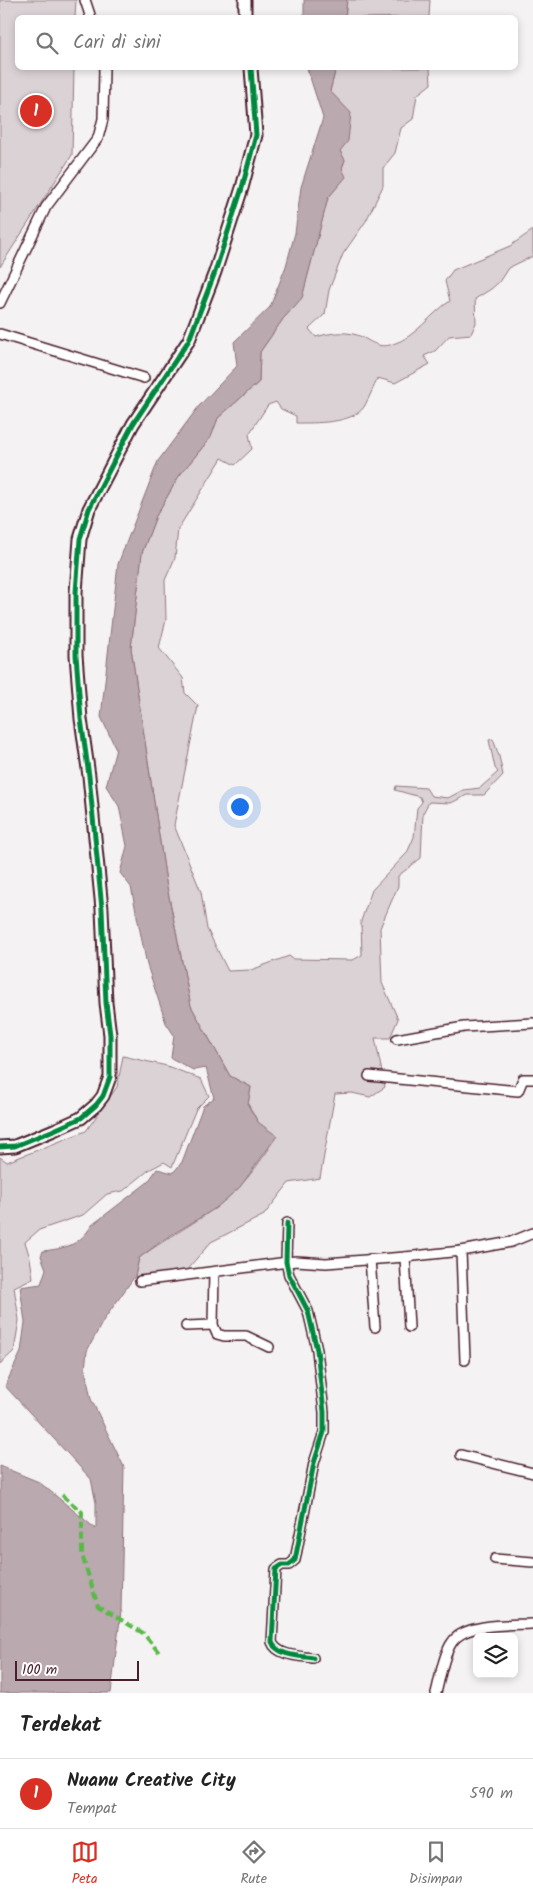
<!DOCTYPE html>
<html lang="id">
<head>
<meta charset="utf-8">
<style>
  :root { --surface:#fff; --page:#f6f6f6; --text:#222; --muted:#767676; --line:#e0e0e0; --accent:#d93025 }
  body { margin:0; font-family:Kalam,sans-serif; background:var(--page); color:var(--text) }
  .controls { position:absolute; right:15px; bottom:15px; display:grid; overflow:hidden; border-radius:8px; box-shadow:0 2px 8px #0003 }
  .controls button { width:45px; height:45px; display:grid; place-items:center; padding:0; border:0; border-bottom:1px solid var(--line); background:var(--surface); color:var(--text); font:25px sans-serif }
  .scale { position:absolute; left:15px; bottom:12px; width:124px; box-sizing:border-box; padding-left:5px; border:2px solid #4a1f2b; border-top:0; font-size:14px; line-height:18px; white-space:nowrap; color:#4a1f2b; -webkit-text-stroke:4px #fff; paint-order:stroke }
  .you { position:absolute; left:239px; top:806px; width:18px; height:18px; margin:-12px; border:4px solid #fff; border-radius:50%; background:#1a73e8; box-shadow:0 0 0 8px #1a73e833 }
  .badge { display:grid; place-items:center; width:32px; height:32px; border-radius:50%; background:var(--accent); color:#fff; font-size:16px; font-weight:700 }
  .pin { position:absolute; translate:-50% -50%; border:2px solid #fff; box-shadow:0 1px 5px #0006 }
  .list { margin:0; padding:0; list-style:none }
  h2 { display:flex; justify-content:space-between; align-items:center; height:65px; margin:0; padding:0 20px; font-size:21px }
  h2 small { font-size:16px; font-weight:400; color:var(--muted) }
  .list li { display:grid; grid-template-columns:32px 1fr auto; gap:15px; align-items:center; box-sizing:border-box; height:70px; padding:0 20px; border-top:1px solid var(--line) }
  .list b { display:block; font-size:19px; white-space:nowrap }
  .list p { margin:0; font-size:16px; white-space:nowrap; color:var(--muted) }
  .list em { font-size:16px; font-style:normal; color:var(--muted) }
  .icon { flex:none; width:28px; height:28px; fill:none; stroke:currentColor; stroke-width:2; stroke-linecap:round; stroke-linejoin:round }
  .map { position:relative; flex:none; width:533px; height:1693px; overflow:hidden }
  .search { position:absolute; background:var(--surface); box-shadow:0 2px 8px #0003; left:15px; right:15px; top:15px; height:55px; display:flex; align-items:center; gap:12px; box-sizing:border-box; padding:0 18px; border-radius:8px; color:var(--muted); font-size:19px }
  .sheet { height:135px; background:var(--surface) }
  nav { display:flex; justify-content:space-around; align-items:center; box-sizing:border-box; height:70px; border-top:1px solid var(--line); background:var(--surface); font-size:14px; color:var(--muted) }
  nav a { display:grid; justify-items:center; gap:2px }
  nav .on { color:var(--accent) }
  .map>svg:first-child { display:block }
  .green { fill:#dbd2d5; stroke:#927880 }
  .water { fill:#baa9ae; stroke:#8d727a }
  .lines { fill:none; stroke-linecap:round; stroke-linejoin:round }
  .minor-casing { stroke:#4a1f2b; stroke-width:12 }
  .tertiary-casing { stroke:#4a1f2b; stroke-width:15 }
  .minor { stroke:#fff; stroke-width:9 }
  .tertiary { stroke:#fff; stroke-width:11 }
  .quiet { stroke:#58b947; stroke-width:4; stroke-dasharray:8 4; stroke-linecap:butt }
  .cycleway-casing { stroke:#fff; stroke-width:8 }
  .cycleway { stroke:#00873e; stroke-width:5 }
</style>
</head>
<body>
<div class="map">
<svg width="533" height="1693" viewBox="0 0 533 1693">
  <rect width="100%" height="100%" fill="#f4f2f2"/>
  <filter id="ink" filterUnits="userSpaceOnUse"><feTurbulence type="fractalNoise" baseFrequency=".02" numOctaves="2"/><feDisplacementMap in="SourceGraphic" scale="10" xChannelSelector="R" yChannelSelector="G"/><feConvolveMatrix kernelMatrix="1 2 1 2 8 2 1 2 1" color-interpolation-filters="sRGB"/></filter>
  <g filter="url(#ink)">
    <g class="green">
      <polygon points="0,0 76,0 75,17 18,18 18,68 74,68 72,155 0,267"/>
      <polygon points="347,0 430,0 429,17 345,18"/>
      <path d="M336,68H430L431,84L417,95L413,119L401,128L395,153L383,168V186L366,221L343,254L329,290L325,314L309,329L316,337C329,333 344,331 357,335C369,339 377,350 393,344C416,337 430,314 450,301L445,281L453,270L510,246L533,230V256L508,268L499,282L491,289L475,299L476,323L471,334L449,336L435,351L424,356L430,364L395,383L378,378C373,388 369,398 364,407C352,424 314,423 296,423V416L281,409L276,402L268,405L249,434L252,449L235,465L222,458L178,529L175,558L165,580L166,620L159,648L183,678L185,693L198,706L174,825L201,892L207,929L228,971L251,970L289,956L293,959L353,960L362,955L361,921L372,890L407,853L414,837L417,808L422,802L420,797L395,790L396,786L426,788L431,796L448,798L463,790L480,788L498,772L495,768L489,740L493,739L499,756L503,775L484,795H467L451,803L429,802L423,813L421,858L398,876V886L380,928L382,983L398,1019L390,1038H375L385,1087L370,1097L352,1093L335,1094L320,1178L289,1183L264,1215L211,1242L176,1282L138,1285L135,1276L139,1258C170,1235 216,1213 240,1186C251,1175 260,1161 269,1149L258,1122L248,1104L251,1087L230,1076L191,1006L166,882L131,648L142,553L156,516L179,476L211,437L218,418L259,382L260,352L283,319L302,297L328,198L345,177L342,168L345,160L340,151L330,91Z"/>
      <polygon points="123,1056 167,1066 201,1079 209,1096 196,1109 172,1167 164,1162 149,1170 123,1191 107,1194 83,1215 39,1230 25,1242 30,1258 33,1278 14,1287 19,1320 14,1351 0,1364 0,1157 7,1162 86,1131 117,1087"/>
    </g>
    <g class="water">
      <polygon points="304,0 347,0 345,17 304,17"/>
      <path d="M307,68H336L330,91L351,113L348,141L340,151L345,160L342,168L346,177L328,198L302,298L283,319L260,352L259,382L218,418L211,437L179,476L156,516L142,553L131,648L166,882L191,1006L230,1076L251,1087L248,1105L258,1122L277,1136L240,1187L216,1208L163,1240L139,1258L135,1276L103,1321L87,1351L85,1369L91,1399L124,1467L121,1611L111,1693H0V1466L39,1482L96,1529V1503L91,1479L5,1386L21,1352L25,1322L20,1287L41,1284L46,1269L41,1256L43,1251C66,1248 79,1246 92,1225L148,1182L157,1169L173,1173L182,1162L203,1106L214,1098L206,1068L193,1070L171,1058L174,1035L166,1023L147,965L131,887L120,873L127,846L119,806L106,786L116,749L101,717L118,564L158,461L199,406L237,366L234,342L270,307L286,266L295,233L301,187L323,118Z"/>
    </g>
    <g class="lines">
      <defs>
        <g id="minor">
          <polyline points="85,0 91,18"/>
          <polyline points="0,303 46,207 98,138 103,119 104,68"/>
          <polyline points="0,334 144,378"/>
          <polyline points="397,1039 464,1027 533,1023"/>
          <polyline points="369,1076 518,1091 523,1079 533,1079"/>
          <path d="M287,1223L286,1262L289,1275L308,1311L317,1350L324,1412V1432L314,1463L295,1560L289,1565H282L276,1569L272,1642C277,1656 300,1656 313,1658"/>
          <polyline points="461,1251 465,1360"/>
          <polyline points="405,1257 409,1327"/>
          <polyline points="370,1259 375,1327"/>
          <polyline points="214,1272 213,1325 217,1334 224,1336 246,1336 269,1347"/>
          <polyline points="140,1281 296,1261 326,1263 405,1257 461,1251 511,1242 533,1233"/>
          <polyline points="186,1326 213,1325"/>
          <polyline points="461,1455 533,1473"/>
          <polyline points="495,1559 533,1562"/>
          <path d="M436,1693C440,1678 444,1652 453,1641C466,1623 511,1625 531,1624"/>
        </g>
        <g id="tertiary">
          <polyline points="245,18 245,0"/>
          <polyline points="0,1147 15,1146 54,1130 81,1118 96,1105 103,1096 110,1077 110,1035 106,1003 102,909 89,776 81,719 76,655 76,592 80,539 89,509 133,424 189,340 215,272 242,188 256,135 251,68"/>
        </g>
      </defs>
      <use href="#minor" class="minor-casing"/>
      <use href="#tertiary" class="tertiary-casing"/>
      <use href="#minor" class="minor"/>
      <use href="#tertiary" class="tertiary"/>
      <polyline class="quiet" points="62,1495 82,1512 82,1555 98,1606 143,1633 161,1655"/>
      <defs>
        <g id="cycleway">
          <polyline points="0,1147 15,1146 54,1130 81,1118 96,1105 103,1096 110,1077 110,1035 106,1003 102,909 89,776 81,719 76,655 76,592 80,539 89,509 133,424 189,340 215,272 242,188 256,135 251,68"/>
          <path d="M287,1223L286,1262L289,1275L308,1311L317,1350L324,1412V1432L314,1463L295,1560L289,1565H282L276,1569L272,1642C277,1656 300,1656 313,1658"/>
        </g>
      </defs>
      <use href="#cycleway" class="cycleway-casing"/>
      <use href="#cycleway" class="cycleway"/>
    </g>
  </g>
</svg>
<div class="controls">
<button><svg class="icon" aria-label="layers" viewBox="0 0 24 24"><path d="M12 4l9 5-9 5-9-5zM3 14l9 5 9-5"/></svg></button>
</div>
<div class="scale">100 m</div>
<div class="you"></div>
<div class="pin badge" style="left:36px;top:111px">1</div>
<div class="search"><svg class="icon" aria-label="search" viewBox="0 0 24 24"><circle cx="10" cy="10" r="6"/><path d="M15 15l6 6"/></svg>Cari di sini</div>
</div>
<section class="sheet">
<h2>Terdekat<small></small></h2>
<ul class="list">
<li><span class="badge">1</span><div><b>Nuanu Creative City</b><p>Tempat</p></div><em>590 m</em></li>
</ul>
</section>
<nav>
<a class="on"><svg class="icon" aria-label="map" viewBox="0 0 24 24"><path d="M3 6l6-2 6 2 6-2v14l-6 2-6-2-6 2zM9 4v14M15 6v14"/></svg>Peta</a>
<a><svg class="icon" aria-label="directions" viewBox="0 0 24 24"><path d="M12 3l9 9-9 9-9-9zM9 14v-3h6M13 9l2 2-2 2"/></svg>Rute</a>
<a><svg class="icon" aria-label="saved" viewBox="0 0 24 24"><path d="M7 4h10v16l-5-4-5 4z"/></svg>Disimpan</a>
</nav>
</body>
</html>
